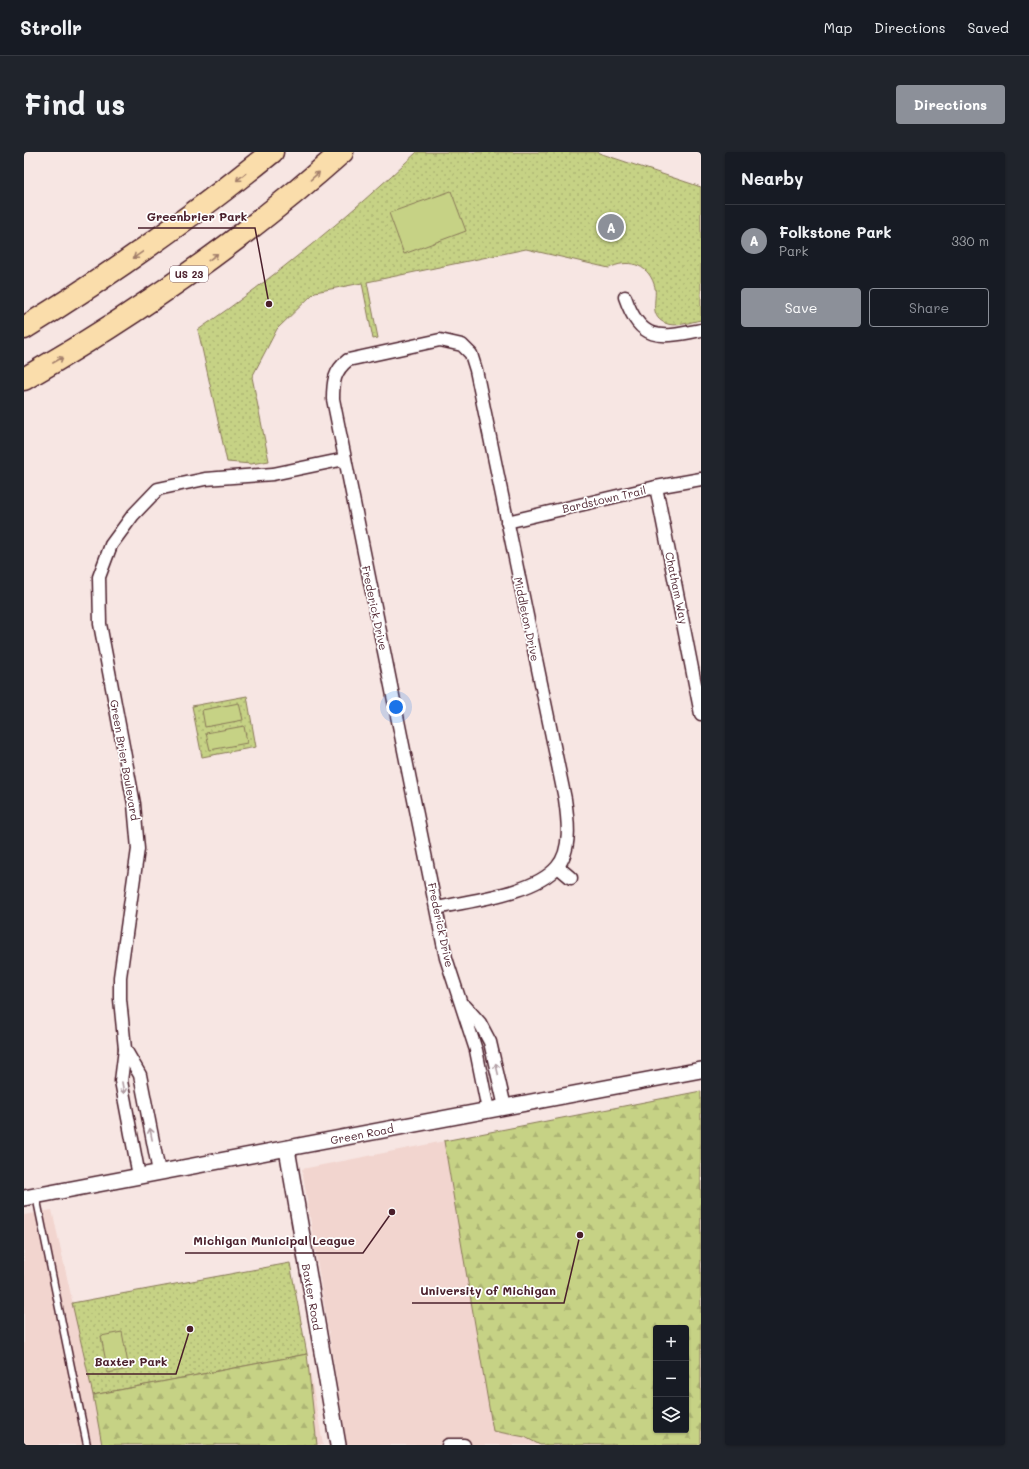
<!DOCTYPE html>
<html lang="en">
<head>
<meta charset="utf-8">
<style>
  :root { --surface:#171b24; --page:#20242c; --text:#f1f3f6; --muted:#9ea1a6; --line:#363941; --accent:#8c9099 }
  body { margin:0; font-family:Mali,sans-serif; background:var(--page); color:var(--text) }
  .controls { position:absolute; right:12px; bottom:12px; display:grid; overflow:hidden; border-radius:4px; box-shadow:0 1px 3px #0004 }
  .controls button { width:36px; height:36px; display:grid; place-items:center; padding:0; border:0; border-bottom:1px solid var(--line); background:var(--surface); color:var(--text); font:20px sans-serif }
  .you { position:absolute; left:372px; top:555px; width:14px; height:14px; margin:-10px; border:3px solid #fff; border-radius:50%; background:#1a73e8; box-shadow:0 0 0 6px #1a73e833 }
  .badge { display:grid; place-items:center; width:26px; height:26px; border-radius:50%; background:var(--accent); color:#fff; font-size:13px; font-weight:700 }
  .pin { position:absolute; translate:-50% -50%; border:2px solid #fff; box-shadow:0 1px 4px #0006 }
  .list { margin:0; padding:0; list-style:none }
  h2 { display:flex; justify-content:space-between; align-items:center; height:52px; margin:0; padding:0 16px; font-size:17px }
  h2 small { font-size:13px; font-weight:400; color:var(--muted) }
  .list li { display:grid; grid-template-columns:26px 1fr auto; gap:12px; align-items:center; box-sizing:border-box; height:72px; padding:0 16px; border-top:1px solid var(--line) }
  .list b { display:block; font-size:15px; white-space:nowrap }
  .list p { margin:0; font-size:13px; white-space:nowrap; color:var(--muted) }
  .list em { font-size:13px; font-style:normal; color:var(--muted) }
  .actions { display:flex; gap:8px; padding:12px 16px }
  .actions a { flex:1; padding:9px 0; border:1px solid var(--accent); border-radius:4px; text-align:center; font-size:14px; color:var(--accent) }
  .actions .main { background:var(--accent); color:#fff }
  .icon { flex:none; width:22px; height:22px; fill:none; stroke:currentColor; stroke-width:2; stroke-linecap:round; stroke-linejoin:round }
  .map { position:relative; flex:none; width:677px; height:1293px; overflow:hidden; border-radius:4px }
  header { display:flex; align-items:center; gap:24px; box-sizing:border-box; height:56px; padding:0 20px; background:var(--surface); border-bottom:1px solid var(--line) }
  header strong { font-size:19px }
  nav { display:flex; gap:22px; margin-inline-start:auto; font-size:14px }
  .intro { display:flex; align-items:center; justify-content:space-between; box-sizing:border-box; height:96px; padding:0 24px }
  h1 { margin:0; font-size:28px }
  .button { padding:10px 18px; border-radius:4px; background:var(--accent); color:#fff; font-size:14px; font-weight:700 }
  main { display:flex; gap:24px; padding:0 24px }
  aside { flex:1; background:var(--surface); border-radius:4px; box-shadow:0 1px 3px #0004 }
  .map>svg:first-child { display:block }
  .built { fill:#f2d5cf; fill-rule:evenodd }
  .green { fill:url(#green-dots); stroke:#887858 }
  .forest { fill:url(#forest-firs); stroke:#887858; fill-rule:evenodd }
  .pitch { fill:#c6d285; stroke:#887858 }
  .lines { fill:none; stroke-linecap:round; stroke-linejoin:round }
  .service-casing { stroke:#4a1f2b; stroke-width:9 }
  .minor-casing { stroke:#4a1f2b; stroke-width:15 }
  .tertiary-casing { stroke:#4a1f2b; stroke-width:18 }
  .motorway-casing { stroke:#4a1f2b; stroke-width:25 }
  .service { stroke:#fff; stroke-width:6 }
  .minor { stroke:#fff; stroke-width:12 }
  .tertiary { stroke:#fff; stroke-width:15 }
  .motorway { stroke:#faddab; stroke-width:22 }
  .oneway { stroke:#a27e6b }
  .oneway2 { stroke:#ae9aa0 }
  .labels { text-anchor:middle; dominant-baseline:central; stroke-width:3.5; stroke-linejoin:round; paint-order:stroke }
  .shield { fill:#fff; stroke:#80626b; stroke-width:1 }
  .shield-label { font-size:10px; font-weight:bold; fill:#4a1f2b }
  .street-label { font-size:11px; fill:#4a1f2b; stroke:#fff }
  .leader { fill:none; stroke:#4a1f2b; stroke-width:1.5 }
  .callout-dot { fill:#4a1f2b; stroke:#fff; stroke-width:1.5 }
  .callout-label { font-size:12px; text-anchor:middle; font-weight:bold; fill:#4a1f2b; stroke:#fff; stroke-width:3.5; stroke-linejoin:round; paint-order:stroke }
</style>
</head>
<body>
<header>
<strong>Strollr</strong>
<nav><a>Map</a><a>Directions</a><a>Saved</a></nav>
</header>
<div class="intro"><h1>Find us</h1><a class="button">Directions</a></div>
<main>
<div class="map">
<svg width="677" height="1293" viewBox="0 0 677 1293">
  <defs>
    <pattern id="green-dots" width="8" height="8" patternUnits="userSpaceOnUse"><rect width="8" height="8" fill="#c6d285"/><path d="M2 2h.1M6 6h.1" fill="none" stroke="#acb473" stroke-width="1.8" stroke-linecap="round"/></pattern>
    <pattern id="forest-firs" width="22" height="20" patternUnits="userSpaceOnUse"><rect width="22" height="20" fill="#c6d285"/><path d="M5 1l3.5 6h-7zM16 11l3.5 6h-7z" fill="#acb473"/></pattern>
  </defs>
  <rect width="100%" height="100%" fill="#f7e6e3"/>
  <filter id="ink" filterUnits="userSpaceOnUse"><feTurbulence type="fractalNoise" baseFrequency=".025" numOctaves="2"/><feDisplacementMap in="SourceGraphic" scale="8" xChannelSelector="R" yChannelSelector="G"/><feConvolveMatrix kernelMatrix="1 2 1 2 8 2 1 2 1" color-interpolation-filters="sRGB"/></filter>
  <g filter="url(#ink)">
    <g class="built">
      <path d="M677,939V1293H323L278,1017ZM632,1176H662V1278H632Z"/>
      <polygon points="28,1058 69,1242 283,1202 299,1293 0,1293 0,1063"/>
    </g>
    <g class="green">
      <path d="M393,0H572L677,35V168C666,170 651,176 641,171C623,163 635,145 630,132C623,111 603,107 585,116L502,97L343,130L354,186L349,187L338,131L291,140L253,177L228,225L245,309L227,312L203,310L174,178C251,125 325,64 393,0Z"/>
      <polygon points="223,544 232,595 178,605 168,554"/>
      <polygon points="266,1111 283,1202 69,1243 48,1151"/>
    </g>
    <g class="forest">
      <path d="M677,939V1293H516L501,1285L469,1279L420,989ZM632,1176H662V1278H632Z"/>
      <polygon points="283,1202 293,1293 78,1293 69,1243"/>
    </g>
    <g class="pitch">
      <polygon points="427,39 442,79 380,102 365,61"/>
      <polygon points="215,551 219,568 181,575 178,558"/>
      <polygon points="220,574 223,591 186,598 182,581"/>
      <polygon points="98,1180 105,1217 84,1221 77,1184"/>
    </g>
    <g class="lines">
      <defs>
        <polyline id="service" points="12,1044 63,1293"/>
        <g id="minor">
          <path d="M601,145C617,191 636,186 677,178"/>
          <polyline points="632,335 677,562"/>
          <polyline points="483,370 632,335 677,327"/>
          <polyline points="534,715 547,726"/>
          <path d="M413,756C447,748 510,742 533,715C548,698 544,668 541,647L452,218L447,202L438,193L416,188L324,208C310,219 309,230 309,247L422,806L452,898L464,958"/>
          <polyline points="441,854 456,871 466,890 481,955"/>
          <polyline points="101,897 116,923 135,1020"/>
          <polyline points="115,1024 97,929 101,897 96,847 96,825 114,697 110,652 76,472 75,425 87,393 109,363 134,337 181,327 249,322 321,307"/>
          <polyline points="424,1293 440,1293"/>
        </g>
        <g id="tertiary">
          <polyline points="263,997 314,1293"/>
          <polyline points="0,1046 677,918"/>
        </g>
        <g id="motorway">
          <path d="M0,176C87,123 169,64 248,0"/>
          <path d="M0,227C113,162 220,87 318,0"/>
        </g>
      </defs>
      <use href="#service" class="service-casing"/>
      <use href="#minor" class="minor-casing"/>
      <use href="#tertiary" class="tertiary-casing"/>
      <use href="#motorway" class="motorway-casing"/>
      <use href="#service" class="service"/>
      <use href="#minor" class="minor"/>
      <use href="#tertiary" class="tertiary"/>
      <use href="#motorway" class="motorway"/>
    </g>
    <defs><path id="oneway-shaft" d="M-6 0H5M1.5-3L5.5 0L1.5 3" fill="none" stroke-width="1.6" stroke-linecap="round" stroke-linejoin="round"/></defs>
    <g class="oneway">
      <use href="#oneway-shaft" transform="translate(291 24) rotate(-41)"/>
      <use href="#oneway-shaft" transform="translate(217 25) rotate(141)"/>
      <use href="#oneway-shaft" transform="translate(114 103) rotate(145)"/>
      <use href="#oneway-shaft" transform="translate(189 105) rotate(-37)"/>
      <use href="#oneway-shaft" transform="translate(34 208) rotate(-30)"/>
    </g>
    <g class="oneway2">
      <use href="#oneway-shaft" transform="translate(473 917) rotate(-103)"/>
      <use href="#oneway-shaft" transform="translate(99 936) rotate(80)"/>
      <use href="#oneway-shaft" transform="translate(127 982) rotate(-101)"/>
    </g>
  </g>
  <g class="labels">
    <rect class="shield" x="146" y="114" width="38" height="16" rx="3"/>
    <g class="shield-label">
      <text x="165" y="122">US 23</text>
    </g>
    <g class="street-label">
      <text transform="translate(580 347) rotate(-13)">Bardstown Trail</text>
      <text transform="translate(653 436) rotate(78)">Chatham Way</text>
      <text transform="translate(351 456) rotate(78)">Frederick Drive</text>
      <text transform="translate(503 467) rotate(78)">Middleton Drive</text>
      <text transform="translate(101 608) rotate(80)">Green Brier Boulevard</text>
      <text transform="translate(417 773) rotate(78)">Frederick Drive</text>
      <text transform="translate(338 982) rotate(-11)">Green Road</text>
      <text transform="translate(288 1145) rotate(80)">Baxter Road</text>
    </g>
  </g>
  <path class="leader" d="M245 152L231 76H114M368 1060L339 1101H161M556 1083L540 1151H388M166 1177L152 1222H62"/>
  <g class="callout-dot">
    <circle cx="245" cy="152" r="4"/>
    <circle cx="368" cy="1060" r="4"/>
    <circle cx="556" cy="1083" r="4"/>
    <circle cx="166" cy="1177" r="4"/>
  </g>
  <g class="callout-label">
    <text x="173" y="69">Greenbrier Park</text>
    <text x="250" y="1093">Michigan Municipal League</text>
    <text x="464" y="1143">University of Michigan</text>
    <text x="107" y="1214">Baxter Park</text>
  </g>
</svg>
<div class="controls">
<button>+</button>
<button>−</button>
<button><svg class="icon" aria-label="layers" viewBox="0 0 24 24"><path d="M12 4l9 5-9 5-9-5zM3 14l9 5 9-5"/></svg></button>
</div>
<div class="you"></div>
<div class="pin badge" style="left:587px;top:75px">A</div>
</div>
<aside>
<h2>Nearby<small></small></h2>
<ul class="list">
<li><span class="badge">A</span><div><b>Folkstone Park</b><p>Park</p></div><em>330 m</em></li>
</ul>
<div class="actions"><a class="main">Save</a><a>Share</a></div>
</aside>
</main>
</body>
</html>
